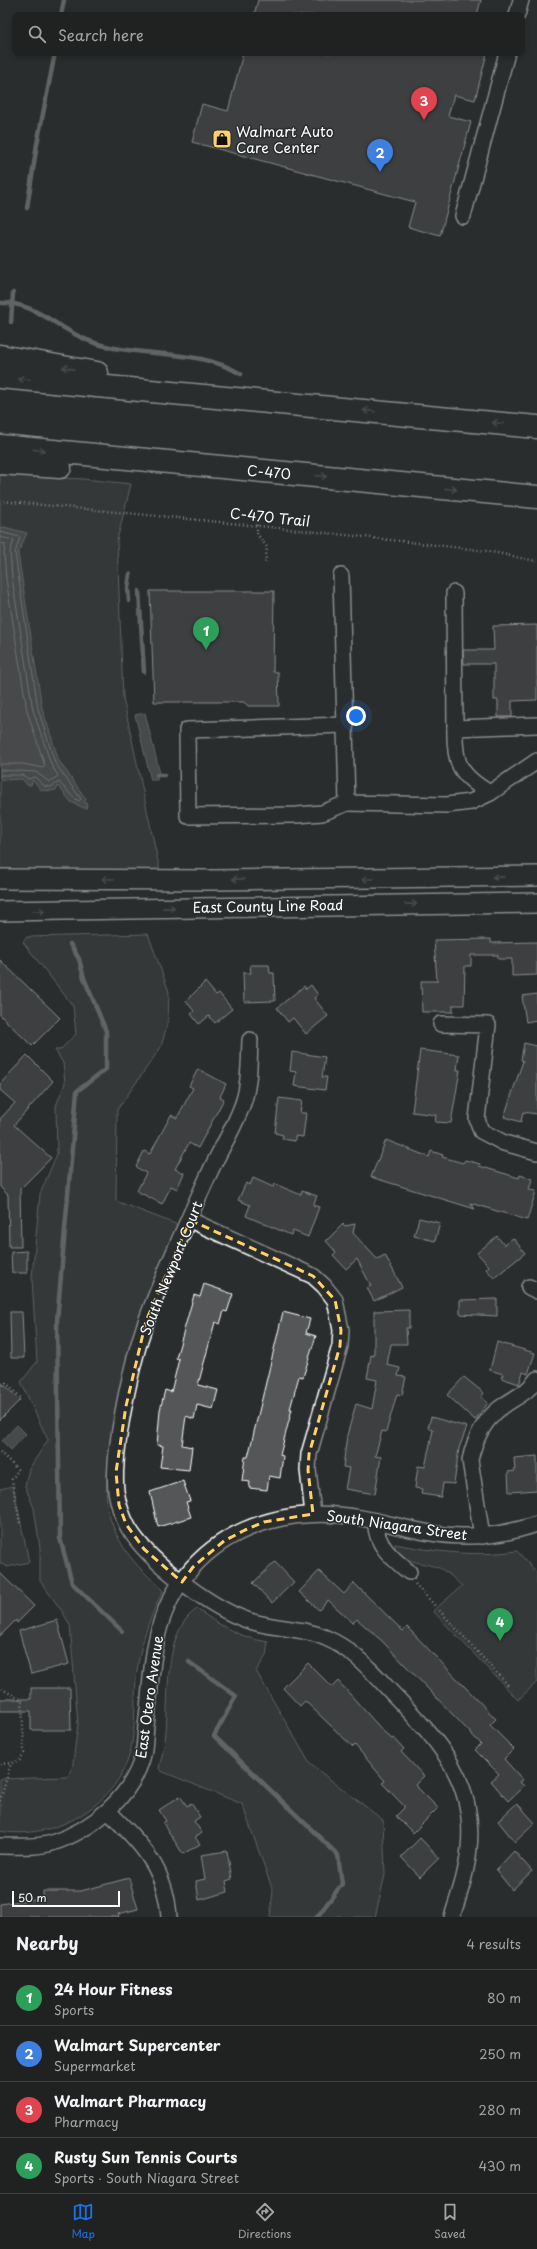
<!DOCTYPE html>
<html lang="en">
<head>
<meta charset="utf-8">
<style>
  :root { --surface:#202222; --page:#2d2f2f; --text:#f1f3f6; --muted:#a2a4a5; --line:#3d3f40; --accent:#1a73e8 }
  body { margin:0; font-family:"Playpen Sans",sans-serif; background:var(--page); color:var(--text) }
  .scale { position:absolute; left:12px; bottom:10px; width:108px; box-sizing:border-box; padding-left:4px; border:2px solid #fff; border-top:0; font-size:11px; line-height:14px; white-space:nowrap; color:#fff; -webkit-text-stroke:3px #2a2d2e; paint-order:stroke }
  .you { position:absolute; left:356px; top:716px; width:14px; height:14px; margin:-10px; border:3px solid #fff; border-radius:50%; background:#1a73e8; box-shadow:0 0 0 6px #1a73e833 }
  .badge { display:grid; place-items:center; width:26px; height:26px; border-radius:50%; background:var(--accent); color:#fff; font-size:13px; font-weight:700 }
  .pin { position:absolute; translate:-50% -33px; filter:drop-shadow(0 1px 2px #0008) }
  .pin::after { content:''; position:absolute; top:21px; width:14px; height:12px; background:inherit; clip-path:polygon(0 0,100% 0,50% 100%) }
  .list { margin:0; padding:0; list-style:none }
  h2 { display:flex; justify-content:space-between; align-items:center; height:52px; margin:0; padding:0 16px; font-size:17px }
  h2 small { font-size:13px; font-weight:400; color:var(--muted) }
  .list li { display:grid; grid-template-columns:26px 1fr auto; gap:12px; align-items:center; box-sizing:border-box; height:56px; padding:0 16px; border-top:1px solid var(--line) }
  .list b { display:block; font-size:15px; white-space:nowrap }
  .list p { margin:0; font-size:13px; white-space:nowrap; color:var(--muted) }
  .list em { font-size:13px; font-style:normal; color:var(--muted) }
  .icon { flex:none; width:22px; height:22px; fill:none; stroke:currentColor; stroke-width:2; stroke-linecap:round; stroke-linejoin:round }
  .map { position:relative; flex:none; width:537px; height:1917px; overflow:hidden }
  .search { position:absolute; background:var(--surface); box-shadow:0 2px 6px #0003; left:12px; right:12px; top:12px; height:44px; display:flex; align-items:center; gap:10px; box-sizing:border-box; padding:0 14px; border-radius:8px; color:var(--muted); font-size:15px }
  .sheet { height:276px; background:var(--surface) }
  nav { display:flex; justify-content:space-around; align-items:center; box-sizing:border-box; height:56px; border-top:1px solid var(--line); background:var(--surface); font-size:11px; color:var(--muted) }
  nav a { display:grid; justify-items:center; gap:2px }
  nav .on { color:var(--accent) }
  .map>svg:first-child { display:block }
  .green { fill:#414445; stroke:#a0a2a2 }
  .water { fill:#6a6c6d; stroke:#a6a7a7 }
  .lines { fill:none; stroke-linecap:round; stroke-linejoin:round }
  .shore { stroke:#c3c4c5; stroke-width:1 }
  .stream { stroke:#a6a7a7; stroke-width:4.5 }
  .building { fill:#555758; stroke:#fff }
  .minor-casing { stroke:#fff; stroke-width:18 }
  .major-casing { stroke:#fff; stroke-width:22 }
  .highway-casing { stroke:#fff; stroke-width:25 }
  .path { stroke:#fff; stroke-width:2.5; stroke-dasharray:1 3; stroke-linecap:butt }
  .minor { stroke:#2a2d2e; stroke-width:15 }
  .major { stroke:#2a2d2e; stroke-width:19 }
  .highway { stroke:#2a2d2e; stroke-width:22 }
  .oneway { stroke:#6a6c6d }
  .marked { fill:none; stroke:#ffd166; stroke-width:3; stroke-dasharray:8 5; stroke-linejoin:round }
  .labels { text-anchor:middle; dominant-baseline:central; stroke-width:3; stroke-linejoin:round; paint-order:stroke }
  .poi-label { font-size:14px; fill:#fff; stroke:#2a2d2e; text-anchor:start }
  .street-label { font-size:14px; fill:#fff; stroke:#2a2d2e }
</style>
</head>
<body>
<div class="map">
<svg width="537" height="1917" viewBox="0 0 537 1917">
  <rect width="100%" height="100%" fill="#2a2d2e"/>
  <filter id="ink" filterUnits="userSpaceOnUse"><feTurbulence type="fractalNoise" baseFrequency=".025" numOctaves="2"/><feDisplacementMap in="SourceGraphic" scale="8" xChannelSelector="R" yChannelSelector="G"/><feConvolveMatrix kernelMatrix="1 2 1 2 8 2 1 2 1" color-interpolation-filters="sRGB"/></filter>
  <g filter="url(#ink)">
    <g class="green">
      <polygon points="0,475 83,479 131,484 117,540 123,698 160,871 0,872"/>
      <path d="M148,934L169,992L168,1021L161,1047L117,1110L116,1201L178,1225C158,1272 146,1320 133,1370C121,1412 97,1475 110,1518C117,1539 128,1557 144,1572C150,1579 157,1583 163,1591C148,1621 140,1644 136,1678C134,1703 136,1729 130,1753C115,1807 53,1841 0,1831V1779L67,1777L72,1770L78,1724L70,1625L62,1611L40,1581V1548L34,1508L25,1486L29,1469L48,1440L21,1382L37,1362L32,1278L40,1194L57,1154L56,1106L65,1083L63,1063L55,1050H60L76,1034L73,1006L23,942L27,937Z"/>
      <polygon points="13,1486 29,1562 7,1567 0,1563 0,1489"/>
      <path d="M395,1544C437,1552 475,1557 517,1551L537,1573V1682L518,1700L433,1611L462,1586C456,1581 450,1574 443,1570C427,1561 406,1566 395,1548Z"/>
      <path d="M197,1609C219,1625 240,1638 268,1642L266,1656L256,1671L310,1764L383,1820L385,1875L375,1917H270L273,1891L242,1804L161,1771L159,1768C162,1756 165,1744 166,1731C169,1696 163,1631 197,1609Z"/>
    </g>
    <g class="water">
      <polygon points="4,527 27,533 18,553 42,708 59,761 86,799 84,802 87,803 86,809 71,802 58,786 56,790 51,791 41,790 33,780 31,785 27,785 22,779 3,780 0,778 0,528"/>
      <polygon points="145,713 159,770 157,780 151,780 135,715"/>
      <polygon points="17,1425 26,1434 11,1450 2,1441"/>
    </g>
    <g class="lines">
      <g class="shore">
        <polyline points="0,532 20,537 15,553 38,709 55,763 81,799 79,801 74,798 59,782 51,787 44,786 35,777 28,779 22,775 0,775"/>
        <polyline points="0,537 14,540 10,552 12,578 33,710 51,764 58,776 49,782 36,772 0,770"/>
        <polyline points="0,543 5,544 4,554 6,579 27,711 45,766 43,768 23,764 0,764"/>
      </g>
      <g class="stream">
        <polyline points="61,15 64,0"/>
        <polyline points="27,208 37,144 55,53"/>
        <path d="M0,303C35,301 60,331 92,342C140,359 196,347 241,374"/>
        <polyline points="11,322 13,293"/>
        <polyline points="139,591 144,672"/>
        <polyline points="129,601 128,588 130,574"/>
        <polyline points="157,775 164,775"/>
        <polyline points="70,944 79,959 84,978 106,1031 106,1069 77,1091 57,1321 60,1538 72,1583 122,1631"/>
        <polyline points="189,1662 236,1696 214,1736 338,1855 342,1884 317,1917"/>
      </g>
    </g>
    <g class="building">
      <polygon points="258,0 481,0 477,15 254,15"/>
      <polygon points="243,53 487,53 475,100 454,95 448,116 471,122 440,236 408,227 415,202 192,142 202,104 228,111"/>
      <polygon points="150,591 274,591 273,672 278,672 279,706 248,706 244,702 154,702"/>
      <polygon points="537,625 537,700 512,701 512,717 498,717 498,700 494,700 494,664 464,664 463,650 494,650 493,626"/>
      <polygon points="491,939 491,943 537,942 537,975 512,976 512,959 498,959 498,955 471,955 471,966 465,966 464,1005 453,1005 453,1012 422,1012 421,981 437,981 434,940"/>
      <polygon points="0,960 60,1018 32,1046 0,1015"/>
      <polygon points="250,965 269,965 270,973 274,973 275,1001 244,1002 243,973 251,973"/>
      <polygon points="205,982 216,995 219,993 232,1009 215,1023 209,1016 199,1024 191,1014 194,1011 186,1001"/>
      <polygon points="311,985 318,995 314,998 328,1016 306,1034 293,1018 288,1022 277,1008 304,986 306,989"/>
      <polygon points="537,994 537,1020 526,1022 522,996"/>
      <polygon points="524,1043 537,1046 537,1114 523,1112 521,1122 504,1117 523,1061 521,1060"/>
      <polygon points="420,1050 459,1055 457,1070 460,1070 451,1123 435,1122 436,1115 412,1112"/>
      <polygon points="292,1052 325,1057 322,1077 327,1077 325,1090 294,1086 296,1072 290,1071"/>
      <polygon points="27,1055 53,1081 14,1125 51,1158 20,1189 21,1247 9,1247 8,1195 0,1187 0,1119 15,1103 0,1090 0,1084"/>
      <polygon points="198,1069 226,1084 220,1097 224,1099 198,1148 189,1143 175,1169 184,1173 177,1189 171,1186 162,1204 137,1191 146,1173 136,1167 144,1151 150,1154 171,1115 177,1118 193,1088 189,1086"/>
      <polygon points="279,1098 302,1101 300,1113 306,1113 303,1137 295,1136 295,1141 282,1139 283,1135 275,1133"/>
      <polygon points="386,1140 429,1157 431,1151 443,1155 442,1157 463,1163 465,1160 480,1164 479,1166 506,1174 519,1178 520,1175 532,1179 529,1190 536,1191 527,1220 470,1203 475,1209 371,1177"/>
      <polygon points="253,1178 273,1187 275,1184 301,1195 302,1191 317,1196 313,1205 319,1207 308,1237 293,1231 291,1235 246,1216 250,1205 238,1200 246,1183 250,1185"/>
      <polygon points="419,1218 440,1223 435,1241 414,1236"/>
      <polygon points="343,1224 345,1226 355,1224 353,1233 377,1259 385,1255 402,1287 374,1301 367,1288 371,1286 357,1259 346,1269 333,1255 336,1252 326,1241"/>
      <polygon points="497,1236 504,1245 513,1238 525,1253 494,1278 486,1269 489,1266 477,1253"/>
      <polygon points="27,1251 27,1273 12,1273 11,1252"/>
      <polygon points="204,1284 233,1294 227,1312 224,1311 220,1324 215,1322 198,1385 218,1390 213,1409 197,1405 194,1419 186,1416 182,1445 192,1447 189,1470 160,1467 163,1446 157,1445 160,1410 165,1390 171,1392 179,1359 176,1358 194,1295 200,1297"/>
      <polygon points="497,1299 497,1316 460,1314 460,1300"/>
      <polygon points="409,1310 409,1328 406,1328 407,1344 391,1344 387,1365 400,1368 398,1376 406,1377 402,1395 397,1394 386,1432 382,1431 375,1456 381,1457 375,1494 345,1489 349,1468 343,1467 347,1435 356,1404 372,1409 377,1380 367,1378 371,1355 374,1356 374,1311"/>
      <polygon points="10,1312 22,1312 24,1358 11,1358"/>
      <polygon points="283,1312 310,1319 306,1333 316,1336 303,1377 299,1376 290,1409 292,1409 280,1455 283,1456 280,1478 269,1476 267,1490 249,1488 250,1482 242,1481 245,1457 248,1457"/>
      <polygon points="497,1342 535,1353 528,1374 523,1372 519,1384 501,1378 503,1374 490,1370"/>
      <polygon points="464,1377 484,1393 481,1397 488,1403 475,1420 447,1395"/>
      <polygon points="0,1381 20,1400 0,1420"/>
      <polygon points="431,1417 467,1427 459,1448 454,1484 443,1483 441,1497 421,1494 422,1489 415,1488 418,1466 425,1467 433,1430 428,1428"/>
      <polygon points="537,1456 537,1490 509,1492 508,1472 515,1471 514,1458"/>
      <polygon points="183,1481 190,1501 186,1502 191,1517 158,1527 150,1492"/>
      <polygon points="275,1562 294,1582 272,1603 253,1583"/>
      <polygon points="319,1571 344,1594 354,1583 403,1631 407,1627 496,1719 490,1725 514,1749 504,1759 523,1780 520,1782 524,1786 508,1801 491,1781 499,1774 475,1750 481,1744 383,1642 357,1619 353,1623 328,1600 319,1610 299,1592"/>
      <polygon points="0,1573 34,1606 17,1623 16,1620 0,1636"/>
      <polygon points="57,1620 69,1664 31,1674 19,1631"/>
      <polygon points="308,1663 332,1687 338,1681 384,1732 392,1739 394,1738 404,1749 401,1752 424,1776 415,1785 438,1808 413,1833 396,1816 404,1808 404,1806 382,1783 385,1781 355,1745 353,1747 305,1701 300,1706 283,1688"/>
      <polygon points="31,1688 70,1688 71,1730 31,1730 31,1711 0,1711 0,1699 31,1699"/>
      <polygon points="180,1796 187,1806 191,1803 200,1817 194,1821 202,1833 195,1837 200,1844 183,1854 163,1823 166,1821 159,1810"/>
      <polygon points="517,1803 535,1823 515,1842 498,1821"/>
      <polygon points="420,1838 439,1858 420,1877 401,1857"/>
      <polygon points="227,1851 232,1879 226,1881 228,1892 199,1900 196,1881 205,1879 201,1855"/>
      <polygon points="514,1851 532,1871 512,1890 496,1870"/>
      <polygon points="129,1878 138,1909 118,1914 119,1917 0,1917 0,1904 43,1898 43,1891 81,1891"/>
    </g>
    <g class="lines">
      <defs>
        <g id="minor">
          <polyline points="517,15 521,0"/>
          <polyline points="463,216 507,53"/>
          <polyline points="341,576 347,803 447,805 471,802 490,793 537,761"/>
          <polyline points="454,593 455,728"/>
          <polyline points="346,725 187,730 188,816 297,815 322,813 347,803"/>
          <path d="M490,793C459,775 454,763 455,728L537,725"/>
          <polyline points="441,1024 488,1025 477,1119 481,1131 504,1143 537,1152"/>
          <path d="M250,1040C249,1060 250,1081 244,1100C236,1126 220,1149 209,1174C188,1220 164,1272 147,1319C132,1360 112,1449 116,1491C118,1503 122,1516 128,1527C148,1562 218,1614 257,1623C280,1629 304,1628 326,1638C355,1650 375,1675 396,1697C439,1742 476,1781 469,1848C467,1872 459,1895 452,1917"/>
          <polyline points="190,1220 313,1276 324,1286 335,1300 341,1330 340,1346 309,1454 308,1470 313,1514"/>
          <polyline points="529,1287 537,1291"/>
          <path d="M376,1521C374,1544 393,1559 409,1572"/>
          <path d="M482,1536L470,1460C475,1437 485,1417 506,1404C518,1396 529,1391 537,1379"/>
          <path d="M108,1811C141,1844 166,1868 169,1917"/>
          <path d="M0,1846C17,1846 36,1848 52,1843C92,1830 132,1797 143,1755C145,1746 145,1735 146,1726C154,1665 149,1617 192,1568C235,1520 301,1507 361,1518C395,1524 428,1536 464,1536C489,1537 513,1532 537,1524"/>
        </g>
        <g id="major">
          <polyline points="0,879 212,880 537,876"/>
          <polyline points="0,911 537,903"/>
        </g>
        <g id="highway">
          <polyline points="0,356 97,373"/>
          <polyline points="0,377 537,427"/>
          <polyline points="0,446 537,497"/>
          <polyline points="0,463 60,467"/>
        </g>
      </defs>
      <use href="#minor" class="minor-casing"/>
      <use href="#major" class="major-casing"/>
      <use href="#highway" class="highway-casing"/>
      <g class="path">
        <path d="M0,501C159,516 319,531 478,550C498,552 517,558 537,561"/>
        <polyline points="257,525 257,534 267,547 265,565"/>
        <polyline points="0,1389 6,1383 21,1398"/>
        <polyline points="0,1452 18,1470 12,1479 20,1524"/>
        <polyline points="415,1584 508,1685"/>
        <polyline points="0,1764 11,1763 20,1760 24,1753 22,1700 2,1689"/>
        <polyline points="0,1801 11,1763"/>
      </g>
      <use href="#minor" class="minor"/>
      <use href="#major" class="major"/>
      <use href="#highway" class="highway"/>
    </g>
    <defs><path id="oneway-shaft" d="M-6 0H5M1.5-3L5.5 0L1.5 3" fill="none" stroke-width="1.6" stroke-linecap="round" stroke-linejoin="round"/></defs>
    <g class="oneway">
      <use href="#oneway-shaft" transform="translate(68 368) rotate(-169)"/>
      <use href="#oneway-shaft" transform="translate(24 379) rotate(-175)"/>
      <use href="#oneway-shaft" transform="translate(369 411) rotate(-174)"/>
      <use href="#oneway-shaft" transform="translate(498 423) rotate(-175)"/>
      <use href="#oneway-shaft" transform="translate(39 450) rotate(6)"/>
      <use href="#oneway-shaft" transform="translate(321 476) rotate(5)"/>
      <use href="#oneway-shaft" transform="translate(451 489) rotate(5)"/>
      <use href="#oneway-shaft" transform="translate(498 877) rotate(179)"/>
      <use href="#oneway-shaft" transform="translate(108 879) rotate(-180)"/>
      <use href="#oneway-shaft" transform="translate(238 879) rotate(179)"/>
      <use href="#oneway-shaft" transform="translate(368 879) rotate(180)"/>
      <use href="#oneway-shaft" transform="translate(411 904) rotate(-1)"/>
      <use href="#oneway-shaft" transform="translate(169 908) rotate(-1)"/>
      <use href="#oneway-shaft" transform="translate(39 911) rotate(-1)"/>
    </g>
  </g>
  <path d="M0 0H537V1917H0ZM190,1220L313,1276L335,1300L341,1330L340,1346L309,1454L308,1470L313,1514L264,1522L245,1530L224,1541L193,1567L182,1582L144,1549L126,1524L119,1505L116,1472L126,1406L146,1321Z" fill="#2a2d2e" fill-opacity=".55" fill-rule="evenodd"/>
  <path class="marked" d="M190,1220L313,1276L335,1300L341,1330L340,1346L309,1454L308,1470L313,1514L264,1522L245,1530L224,1541L193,1567L182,1582L144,1549L126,1524L119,1505L116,1472L126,1406L146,1321Z"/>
  <defs>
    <symbol id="shop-square" viewBox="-11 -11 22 22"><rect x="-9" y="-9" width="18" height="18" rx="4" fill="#ffd166" stroke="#2a2d2e"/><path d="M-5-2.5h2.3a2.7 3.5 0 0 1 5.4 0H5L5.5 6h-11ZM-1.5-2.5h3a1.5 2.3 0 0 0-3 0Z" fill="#111"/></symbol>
  </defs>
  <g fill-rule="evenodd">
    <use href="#shop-square" x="211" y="128" width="22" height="22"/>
  </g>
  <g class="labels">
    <g class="poi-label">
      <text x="236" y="131">Walmart Auto<tspan x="236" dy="16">Care Center</tspan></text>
    </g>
    <g class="street-label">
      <text transform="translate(269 472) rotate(5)">C-470</text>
      <text transform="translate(270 517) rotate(6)">C-470 Trail</text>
      <text transform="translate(268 906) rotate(-1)">East County Line Road</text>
      <text transform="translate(171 1268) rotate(-68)">South Newport Court</text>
      <text transform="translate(397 1525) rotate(8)">South Niagara Street</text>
      <text transform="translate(149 1697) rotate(-82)">East Otero Avenue</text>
    </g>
  </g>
</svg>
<div class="scale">50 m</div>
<div class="you"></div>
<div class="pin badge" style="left:206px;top:650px;background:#2e9e5b">1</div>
<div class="pin badge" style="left:380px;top:172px;background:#3f7fe0">2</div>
<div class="pin badge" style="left:424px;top:120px;background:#e0444e">3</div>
<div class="pin badge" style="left:500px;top:1641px;background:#2e9e5b">4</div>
<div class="search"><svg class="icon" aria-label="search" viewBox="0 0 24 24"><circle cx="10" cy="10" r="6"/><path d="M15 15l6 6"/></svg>Search here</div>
</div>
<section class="sheet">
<h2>Nearby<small>4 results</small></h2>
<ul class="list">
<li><span class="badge" style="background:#2e9e5b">1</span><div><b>24 Hour Fitness</b><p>Sports</p></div><em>80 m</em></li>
<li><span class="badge" style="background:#3f7fe0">2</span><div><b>Walmart Supercenter</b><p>Supermarket</p></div><em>250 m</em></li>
<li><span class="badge" style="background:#e0444e">3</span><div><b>Walmart Pharmacy</b><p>Pharmacy</p></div><em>280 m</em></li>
<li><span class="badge" style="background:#2e9e5b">4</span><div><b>Rusty Sun Tennis Courts</b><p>Sports · South Niagara Street</p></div><em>430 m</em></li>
</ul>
</section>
<nav>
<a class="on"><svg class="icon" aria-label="map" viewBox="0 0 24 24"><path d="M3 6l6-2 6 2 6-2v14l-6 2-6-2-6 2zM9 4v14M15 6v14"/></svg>Map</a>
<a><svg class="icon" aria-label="directions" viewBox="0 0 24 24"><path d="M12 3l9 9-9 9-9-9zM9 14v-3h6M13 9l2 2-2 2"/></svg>Directions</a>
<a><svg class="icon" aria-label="saved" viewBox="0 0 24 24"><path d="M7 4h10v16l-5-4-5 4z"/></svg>Saved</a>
</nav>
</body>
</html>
